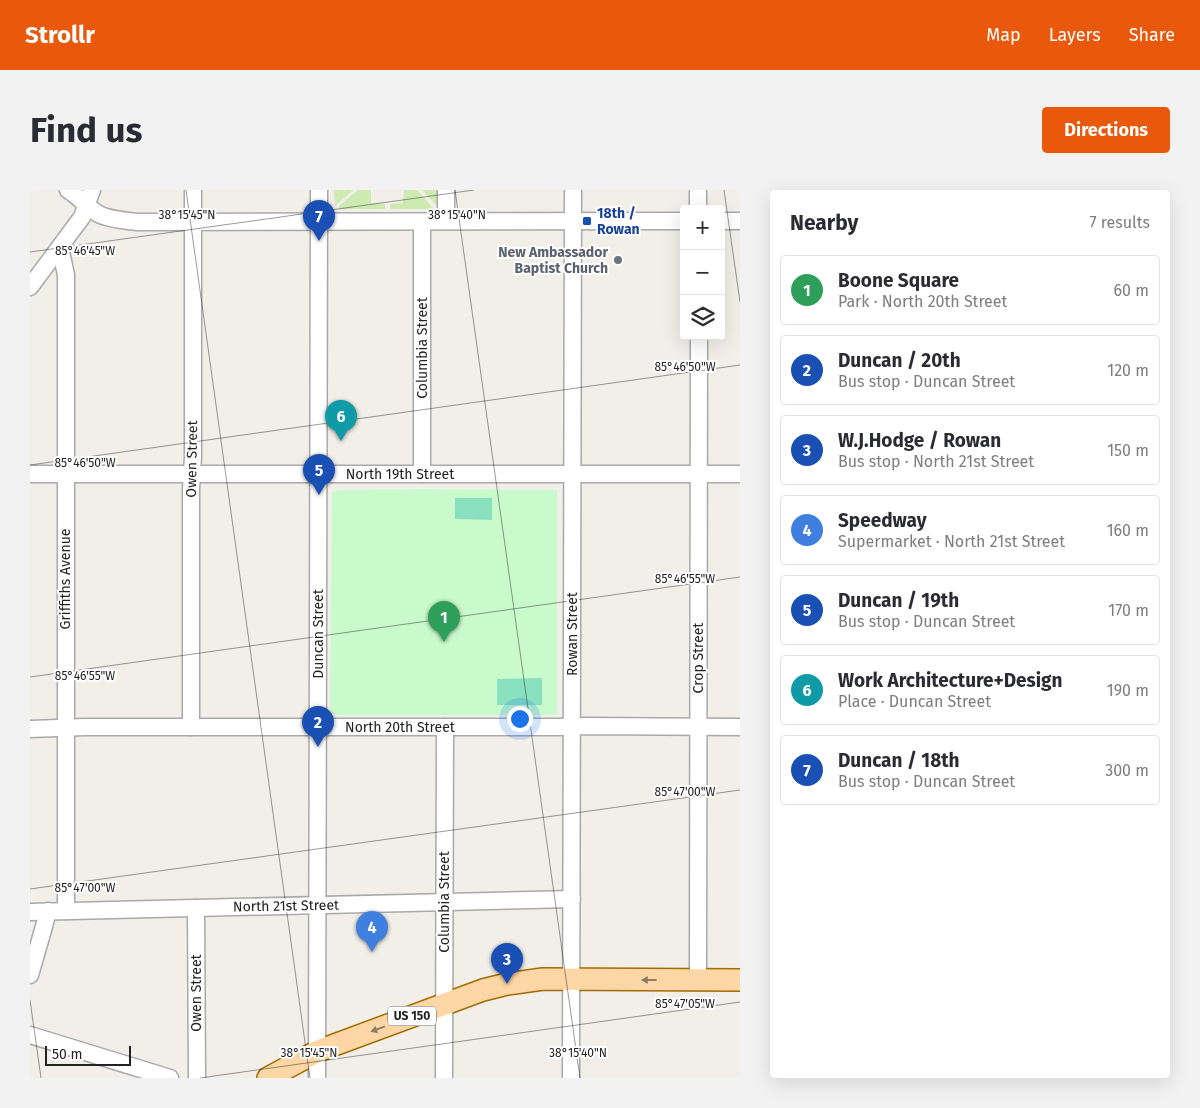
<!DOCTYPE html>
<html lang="en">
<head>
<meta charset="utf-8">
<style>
  :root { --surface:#fff; --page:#f2f2f3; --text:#2b2b33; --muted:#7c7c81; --line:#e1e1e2; --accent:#ea580c }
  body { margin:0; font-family:"Fira Sans",sans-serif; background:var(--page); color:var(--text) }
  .controls { position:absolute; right:15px; top:15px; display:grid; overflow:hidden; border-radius:5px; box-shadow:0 5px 20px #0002 }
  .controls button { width:45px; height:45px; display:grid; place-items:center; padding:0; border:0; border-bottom:1px solid var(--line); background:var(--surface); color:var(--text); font:25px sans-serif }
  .scale { position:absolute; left:15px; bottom:12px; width:86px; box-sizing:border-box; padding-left:5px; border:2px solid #222; border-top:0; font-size:14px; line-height:18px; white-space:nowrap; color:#222; -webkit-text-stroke:4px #fff; paint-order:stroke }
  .you { position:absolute; left:489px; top:528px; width:18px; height:18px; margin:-12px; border:4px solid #fff; border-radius:50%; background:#1a73e8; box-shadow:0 0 0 8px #1a73e833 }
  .badge { display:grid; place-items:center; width:32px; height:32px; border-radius:50%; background:var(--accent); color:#fff; font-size:16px; font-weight:700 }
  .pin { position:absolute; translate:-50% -41px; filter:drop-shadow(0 1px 2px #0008) }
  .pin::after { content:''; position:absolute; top:26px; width:18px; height:15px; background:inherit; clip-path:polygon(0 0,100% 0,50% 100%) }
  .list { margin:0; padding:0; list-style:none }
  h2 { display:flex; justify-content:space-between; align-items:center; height:65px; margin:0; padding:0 20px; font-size:21px }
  h2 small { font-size:16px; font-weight:400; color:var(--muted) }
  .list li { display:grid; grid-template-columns:32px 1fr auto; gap:15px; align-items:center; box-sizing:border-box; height:70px; margin:0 10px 10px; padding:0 10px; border:1px solid var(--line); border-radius:5px }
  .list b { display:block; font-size:19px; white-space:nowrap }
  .list p { margin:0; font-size:16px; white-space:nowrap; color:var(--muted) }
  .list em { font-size:16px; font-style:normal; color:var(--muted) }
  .icon { flex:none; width:28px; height:28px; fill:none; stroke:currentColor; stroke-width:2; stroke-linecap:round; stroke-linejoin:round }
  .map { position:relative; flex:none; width:710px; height:888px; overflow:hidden; border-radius:5px }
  header { display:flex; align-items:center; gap:30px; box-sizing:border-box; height:70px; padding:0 25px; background:var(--accent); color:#fff }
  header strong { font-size:24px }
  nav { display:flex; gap:28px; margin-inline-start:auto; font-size:18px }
  .intro { display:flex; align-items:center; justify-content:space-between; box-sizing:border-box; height:120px; padding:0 30px }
  h1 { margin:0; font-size:35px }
  .button { padding:12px 22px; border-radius:5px; background:var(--accent); color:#fff; font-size:18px; font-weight:700 }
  main { display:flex; gap:30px; padding:0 30px }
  aside { flex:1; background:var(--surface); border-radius:5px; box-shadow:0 5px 20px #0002 }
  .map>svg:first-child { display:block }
  .grass { fill:#cdebb0 }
  .park { fill:#c8facc }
  .pitch { fill:#88e0be }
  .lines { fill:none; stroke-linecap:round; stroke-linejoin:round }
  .minor-casing { stroke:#a9a9a9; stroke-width:19 }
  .major-casing { stroke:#a06b00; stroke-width:24 }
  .minor { stroke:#fff; stroke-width:16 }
  .major { stroke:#fcd6a4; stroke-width:21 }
  .oneway { fill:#8f7c63 }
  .ticks { fill:none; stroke:#222; stroke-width:1; stroke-opacity:0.45 }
  .transit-dot { fill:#1a4fb4; stroke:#fff; stroke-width:2 }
  .worship-dot { fill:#6b7280; stroke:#fff; stroke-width:2 }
  .labels { text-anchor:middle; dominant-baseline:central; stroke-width:4; stroke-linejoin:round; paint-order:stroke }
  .shield { fill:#fff; stroke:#646464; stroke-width:1 }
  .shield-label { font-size:12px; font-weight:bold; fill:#222 }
  .transit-label { font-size:14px; font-weight:bold; fill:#164399; stroke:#fff; text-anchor:start }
  .worship-label { font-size:14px; font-weight:bold; fill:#5b616d; stroke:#fff; text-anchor:end }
  .street-label { font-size:14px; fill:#222; stroke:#fff }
  .ticks-label { font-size:12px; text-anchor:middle; fill:#222; stroke:#fff; stroke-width:4; stroke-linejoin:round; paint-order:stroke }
</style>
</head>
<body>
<header>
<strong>Strollr</strong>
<nav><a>Map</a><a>Layers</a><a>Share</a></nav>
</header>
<div class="intro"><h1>Find us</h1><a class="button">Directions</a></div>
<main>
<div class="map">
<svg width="710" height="888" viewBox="0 0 710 888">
  <rect width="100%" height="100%" fill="#f2efe9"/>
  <g class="grass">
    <polygon points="304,0 323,0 305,16"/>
    <polygon points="328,0 341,0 341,13 355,14 355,19 309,19 309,16"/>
    <polygon points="374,0 387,0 404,19 360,19 360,14 373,13"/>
    <polygon points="392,0 407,0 407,15 406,15"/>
  </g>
  <path class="park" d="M391,299L527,300V525H308C301,525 301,521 300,515L302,302L307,300Z"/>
  <g class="pitch">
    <polygon points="425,308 462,308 462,330 425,329"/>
    <polygon points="512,488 512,515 467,515 467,489"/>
  </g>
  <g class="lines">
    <defs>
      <g id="minor">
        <path d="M38,0C48,6 56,16 67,23C74,28 97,31 107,32L654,31"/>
        <polyline points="668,19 668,0"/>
        <polyline points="416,31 416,0"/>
        <polyline points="691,31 710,31"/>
        <polyline points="30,57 36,85 36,721"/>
        <polyline points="0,97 52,27 62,0"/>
        <polyline points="0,284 710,284"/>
        <polyline points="392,284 392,32"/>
        <polyline points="161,537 161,299 163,267 163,0"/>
        <polyline points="0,539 55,537 528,537 556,536 710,537"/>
        <polyline points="166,718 167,888"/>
        <polyline points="0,722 542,709"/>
        <polyline points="0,785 13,740 18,721"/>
        <polyline points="668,790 669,146"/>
        <polyline points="0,845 140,888"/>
        <polyline points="287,888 289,0"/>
        <polyline points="414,888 415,537"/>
        <polyline points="541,888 543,0"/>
      </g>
      <polyline id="major" points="238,888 288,861 453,800 477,794 513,789 710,790"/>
    </defs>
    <use href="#minor" class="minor-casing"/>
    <use href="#major" class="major-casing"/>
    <use href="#minor" class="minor"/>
    <use href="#major" class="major"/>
  </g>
  <defs><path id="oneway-solid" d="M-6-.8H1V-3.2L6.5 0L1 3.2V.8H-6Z" transform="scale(1.25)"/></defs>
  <g class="oneway">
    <use href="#oneway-solid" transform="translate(619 790) rotate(-180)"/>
    <use href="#oneway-solid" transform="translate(348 839) rotate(160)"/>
  </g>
  <path class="ticks" d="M156,0L280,888M425,0L550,888M694,0L710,112M0,62L444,0M0,275L710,175M0,487L710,387M0,699L710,600M0,810L11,888M170,888L710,812"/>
  <rect class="transit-dot" x="552" y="26" width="10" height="10" rx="2.5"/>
  <circle class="worship-dot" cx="588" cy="70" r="5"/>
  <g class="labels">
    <rect class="shield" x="358" y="816.5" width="48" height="19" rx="4"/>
    <g class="shield-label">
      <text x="382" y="826">US 150</text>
    </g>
    <g class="transit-label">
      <text x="567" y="23">18th /<tspan x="567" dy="16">Rowan</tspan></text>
    </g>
    <g class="worship-label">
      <text x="578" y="62">New Ambassador<tspan x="578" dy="16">Baptist Church</tspan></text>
    </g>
    <g class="street-label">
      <text transform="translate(392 158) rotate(-90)">Columbia Street</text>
      <text transform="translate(162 269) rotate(-89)">Owen Street</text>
      <text x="370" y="284">North 19th Street</text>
      <text transform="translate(35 389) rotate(-90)">Griffiths Avenue</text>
      <text transform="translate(288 444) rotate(-90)">Duncan Street</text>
      <text transform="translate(542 444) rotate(-90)">Rowan Street</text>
      <text transform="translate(668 468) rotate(-90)">Crop Street</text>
      <text x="370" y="537">North 20th Street</text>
      <text transform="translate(414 712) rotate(-90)">Columbia Street</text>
      <text transform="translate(256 716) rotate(-1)">North 21st Street</text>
      <text transform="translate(166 803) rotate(-90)">Owen Street</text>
    </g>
  </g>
  <g class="ticks-label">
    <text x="157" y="29">38°15'45"N</text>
    <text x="427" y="29">38°15'40"N</text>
    <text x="55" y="65">85°46'45"W</text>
    <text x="655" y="181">85°46'50"W</text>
    <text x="55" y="277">85°46'50"W</text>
    <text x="655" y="393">85°46'55"W</text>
    <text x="55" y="490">85°46'55"W</text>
    <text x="655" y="606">85°47'00"W</text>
    <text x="55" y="702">85°47'00"W</text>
    <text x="655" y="818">85°47'05"W</text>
    <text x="279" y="867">38°15'45"N</text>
    <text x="548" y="867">38°15'40"N</text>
  </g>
</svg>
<div class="controls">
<button>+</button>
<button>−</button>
<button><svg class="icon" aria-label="layers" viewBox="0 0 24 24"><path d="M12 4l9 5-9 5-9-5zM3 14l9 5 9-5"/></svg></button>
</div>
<div class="scale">50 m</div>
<div class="you"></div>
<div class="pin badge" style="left:414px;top:452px;background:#2e9e5b">1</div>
<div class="pin badge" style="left:288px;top:557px;background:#1a4fb4">2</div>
<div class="pin badge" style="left:477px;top:794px;background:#1a4fb4">3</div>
<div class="pin badge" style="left:342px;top:762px;background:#3f7fe0">4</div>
<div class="pin badge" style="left:289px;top:305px;background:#1a4fb4">5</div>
<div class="pin badge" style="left:311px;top:251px;background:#0f9aa8">6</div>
<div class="pin badge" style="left:289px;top:51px;background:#1a4fb4">7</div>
</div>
<aside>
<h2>Nearby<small>7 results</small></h2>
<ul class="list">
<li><span class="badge" style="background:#2e9e5b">1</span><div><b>Boone Square</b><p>Park · North 20th Street</p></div><em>60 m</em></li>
<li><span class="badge" style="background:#1a4fb4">2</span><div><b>Duncan / 20th</b><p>Bus stop · Duncan Street</p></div><em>120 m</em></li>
<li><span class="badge" style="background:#1a4fb4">3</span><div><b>W.J.Hodge / Rowan</b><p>Bus stop · North 21st Street</p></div><em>150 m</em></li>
<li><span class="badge" style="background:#3f7fe0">4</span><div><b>Speedway</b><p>Supermarket · North 21st Street</p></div><em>160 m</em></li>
<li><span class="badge" style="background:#1a4fb4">5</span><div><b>Duncan / 19th</b><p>Bus stop · Duncan Street</p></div><em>170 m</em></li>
<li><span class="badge" style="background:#0f9aa8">6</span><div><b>Work Architecture+Design</b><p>Place · Duncan Street</p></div><em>190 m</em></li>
<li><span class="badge" style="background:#1a4fb4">7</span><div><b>Duncan / 18th</b><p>Bus stop · Duncan Street</p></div><em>300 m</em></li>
</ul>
</aside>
</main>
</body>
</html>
